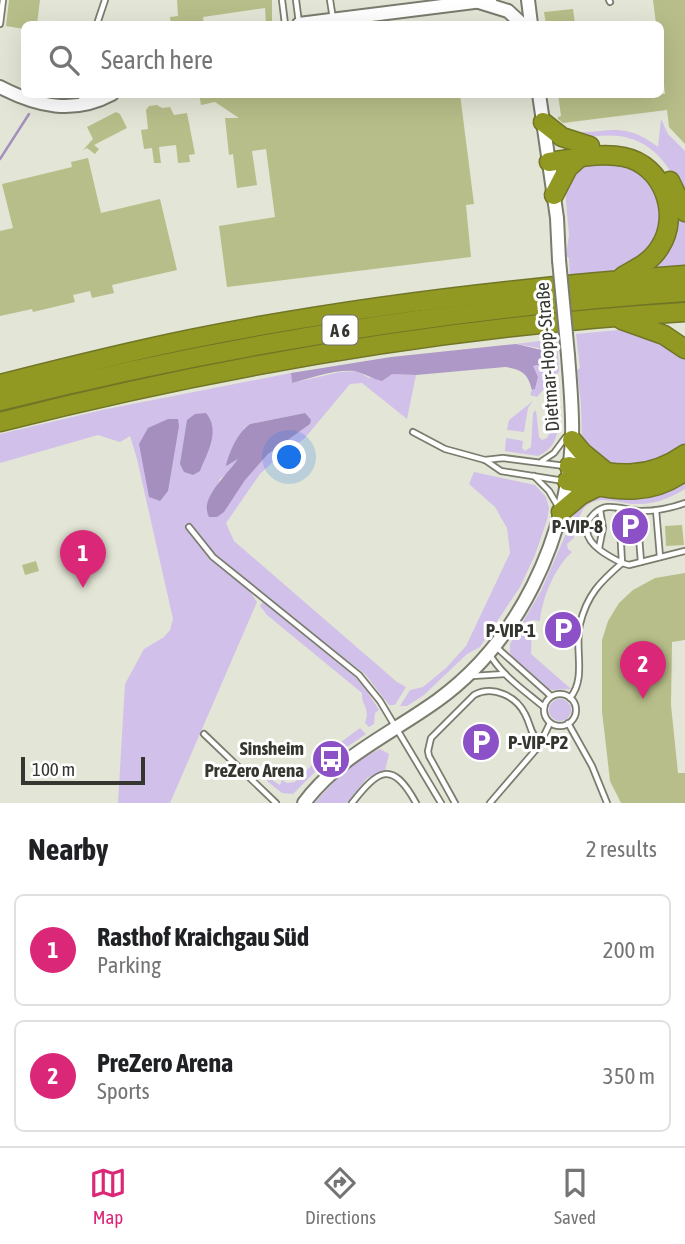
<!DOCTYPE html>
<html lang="en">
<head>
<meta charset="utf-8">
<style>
  :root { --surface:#fff; --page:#f6f6f6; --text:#202124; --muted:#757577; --line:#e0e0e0; --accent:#db2777 }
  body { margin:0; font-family:"Asap Condensed",sans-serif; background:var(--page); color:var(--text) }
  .scale { position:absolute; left:21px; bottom:18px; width:124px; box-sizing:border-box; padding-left:7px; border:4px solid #363630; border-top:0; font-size:19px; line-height:24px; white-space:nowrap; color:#363630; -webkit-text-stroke:5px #fff; paint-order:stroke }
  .you { position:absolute; left:290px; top:458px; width:24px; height:24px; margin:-18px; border:5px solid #fff; border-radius:50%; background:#1a73e8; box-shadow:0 0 0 10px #1a73e833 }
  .badge { display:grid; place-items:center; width:46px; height:46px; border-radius:50%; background:var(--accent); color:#fff; font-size:23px; font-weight:700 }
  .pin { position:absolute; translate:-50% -58px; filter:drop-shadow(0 2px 4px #0008) }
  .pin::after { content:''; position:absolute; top:37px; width:24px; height:21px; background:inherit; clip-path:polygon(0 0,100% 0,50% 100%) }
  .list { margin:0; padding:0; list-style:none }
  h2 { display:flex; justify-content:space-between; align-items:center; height:91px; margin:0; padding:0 28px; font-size:30px }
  h2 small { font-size:23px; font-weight:400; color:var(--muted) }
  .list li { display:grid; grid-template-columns:46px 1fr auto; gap:21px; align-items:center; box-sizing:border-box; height:112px; margin:0 14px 14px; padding:0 14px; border:2px solid var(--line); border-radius:10px }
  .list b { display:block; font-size:26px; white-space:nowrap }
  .list p { margin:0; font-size:23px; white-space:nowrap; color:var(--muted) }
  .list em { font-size:23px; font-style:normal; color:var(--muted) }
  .icon { flex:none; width:38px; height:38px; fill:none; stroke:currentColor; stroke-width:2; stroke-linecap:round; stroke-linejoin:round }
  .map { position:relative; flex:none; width:685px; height:803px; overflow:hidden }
  .search { position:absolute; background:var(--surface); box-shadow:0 7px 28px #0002; left:21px; right:21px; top:21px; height:77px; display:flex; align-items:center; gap:18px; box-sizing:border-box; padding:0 24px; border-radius:10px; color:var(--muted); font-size:26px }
  .sheet { height:343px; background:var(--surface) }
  nav { display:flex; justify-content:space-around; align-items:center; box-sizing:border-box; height:98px; border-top:2px solid var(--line); background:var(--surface); font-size:19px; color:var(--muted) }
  nav a { display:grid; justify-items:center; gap:4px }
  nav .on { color:var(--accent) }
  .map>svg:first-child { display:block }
  .green { fill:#d1c0e9; fill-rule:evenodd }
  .forest { fill:#ad98c7 }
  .water { fill:#a48fbe }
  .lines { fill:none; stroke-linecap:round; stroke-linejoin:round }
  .stream { stroke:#a48fbe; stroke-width:2.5 }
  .building { fill:#b8be89 }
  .service-casing { stroke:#7a7c6e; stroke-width:8 }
  .tertiary-casing { stroke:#7a7c6e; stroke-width:16 }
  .motorway-casing { stroke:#717627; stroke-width:21 }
  .service { stroke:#fff; stroke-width:4.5 }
  .tertiary { stroke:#fff; stroke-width:12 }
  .motorway { stroke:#919922; stroke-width:18 }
  .tertiary-bridge-casing { stroke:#7a7c6e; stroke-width:16; stroke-linecap:butt }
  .tertiary-bridge { stroke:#fff; stroke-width:12 }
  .labels { text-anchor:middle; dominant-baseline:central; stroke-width:6; stroke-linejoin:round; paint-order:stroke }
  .shield { fill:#fff; stroke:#72726e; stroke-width:2 }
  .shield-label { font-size:18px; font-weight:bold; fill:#363630 }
  .street-label { font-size:19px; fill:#363630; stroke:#fff }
  .poi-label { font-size:19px; font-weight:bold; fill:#363630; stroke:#fff; text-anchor:end }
</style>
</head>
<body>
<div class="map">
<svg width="685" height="803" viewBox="0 0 685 803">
  <rect width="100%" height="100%" fill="#e3e6d6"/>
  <g class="green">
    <path d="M661,119L668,134L685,151V203C676,175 658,145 628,138C612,133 593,137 577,138L569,131C608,136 620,118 658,147Z"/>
    <polygon points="586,162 637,166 663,196 659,244 619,273 570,277 569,258 566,256 569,235 565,190 570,174"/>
    <polygon points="677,206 685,221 685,267 643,271"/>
    <path d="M618,330L649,334L685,354V446C664,457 627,476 603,462C595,457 588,449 582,443L581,405L577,370L580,368L576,334Z"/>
    <polygon points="557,339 559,371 537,397 530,395 532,390 535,389 538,377 532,366 546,364 539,348 516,344"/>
    <path d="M357,371L369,378L392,374L416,375L407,419L362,383L350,384L304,439L280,455L260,474L226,523L234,541L397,682L406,687L395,705H389L365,674L252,589L250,592L257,602L170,803H118L125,684L144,649L164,637L170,630L173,619L137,459L130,436L120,442L98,435L0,463V434L102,410L291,373L292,383L340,372ZM305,413L310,424L272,450L209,517L206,511L220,479L231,471L239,457L244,428L250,424Z"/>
    <path d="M558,398C558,420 563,446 538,456L505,451L506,438L523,441L522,448L525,451L531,447L533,413L536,410L539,437L542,440L547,438L552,428Z"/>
    <polygon points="533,401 528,408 524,432 507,430 509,420"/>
    <polygon points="474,472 535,485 546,497 549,508 547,520 535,555 520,587 480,647 467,654 424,695 407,706 400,706 410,690 423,687 446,668 466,646 510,553 507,528 495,507 469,484"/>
    <path d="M685,479V489C670,498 655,504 638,504C620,505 599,492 584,508C579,515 576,526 573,533L574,538L567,544L568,549L572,552C555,567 542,598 540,621L532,620L531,654L571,689L551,690L543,686L514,659L510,653V644L541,591L576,511L592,496Z"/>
    <path d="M263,602L355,677L367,691L379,710L375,713L374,724L369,727L365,723C371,708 361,706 362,693L267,615L260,606Z"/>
    <circle cx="560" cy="710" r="11"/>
    <polygon points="360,728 366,734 325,762 293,794 282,793 267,781 269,778 280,785 282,780 287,783 295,782 318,759"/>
    <path d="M380,749L389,754L385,771L367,778L347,803H315C333,781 354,761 380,749Z"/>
  </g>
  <path class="forest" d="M516,344L550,352L556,358L554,362L533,366L538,377L535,389L532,390C528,373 521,369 505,367L416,375L392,374L382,381C373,379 363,373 355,371C334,369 311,378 292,383L291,373L391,357Z"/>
  <g class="water">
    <path d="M206,413C221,431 207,453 200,471L193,475L184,472L180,464L187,420L195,414Z"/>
    <path d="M305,413L311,420L310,424L268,454L245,480L224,512L217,517H209C198,499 229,473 238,459L226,466C229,452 238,432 250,424Z"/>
    <polygon points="168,419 178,419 179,426 168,491 160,501 149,497 139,444 148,428"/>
  </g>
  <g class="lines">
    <polyline class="stream" points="0,159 29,114"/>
  </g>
  <g class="building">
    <polygon points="9,0 40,0 37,24 24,24 24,29 6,26"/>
    <polygon points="177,0 272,0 272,24 266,24 265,8 203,17 204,24 171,24 170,17 178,16"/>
    <polygon points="653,0 685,0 685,144 669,127 667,110 563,123 558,119 558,117 561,116 558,94 665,94 661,60 661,24 656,24"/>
    <polygon points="573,9 575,24 546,24 544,12"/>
    <polygon points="199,94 460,94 474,204 466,205 471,257 227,287 219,226 275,217 266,149 252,151 257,185 237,188 233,154 229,155 225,118 239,118 215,102 201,105"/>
    <polygon points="157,105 162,108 170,107 174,115 187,113 195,154 189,155 190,162 178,163 176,145 159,147 161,163 154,163 152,148 144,149 141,130 148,129 146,110 149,106"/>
    <polygon points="116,112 120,114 127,128 94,145 99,149 95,154 87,148 83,150 93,139 87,127"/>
    <polygon points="88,158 101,213 160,199 177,270 112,285 114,293 92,298 90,291 73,295 75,302 33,312 32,309 0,316 0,231 13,228 2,184 72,167 71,162"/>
    <polygon points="682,525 684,545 666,546 665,526"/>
    <polygon points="36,561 39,571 25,575 22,565"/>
    <polygon points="685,573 685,640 672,642 671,705 678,773 685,773 685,803 621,803 610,781 605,737 602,712 602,640 608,621 619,603 633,590 655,578"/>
  </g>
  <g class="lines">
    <defs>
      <g id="service">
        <polyline points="282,0 285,24"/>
        <polyline points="296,0 299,23"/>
        <polyline points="330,0 333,19"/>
        <polyline points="609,0 610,2"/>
        <polyline points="0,24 3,0"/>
        <polyline points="97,24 105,0"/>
        <polyline points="81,94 82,104"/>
        <polyline points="413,432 445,449 485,460 501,471 564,481"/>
        <polyline points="485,460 503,458 565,466"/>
        <polyline points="542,461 554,453 565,438"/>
        <polyline points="534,476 549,491 559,508"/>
        <path d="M619,508L622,563C610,557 588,546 587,531C587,525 587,521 592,516C606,499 623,511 642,511C657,511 671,508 685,503"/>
        <polyline points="656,510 660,557"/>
        <polyline points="637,511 641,562"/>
        <polyline points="189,527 213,557 359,675 380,701 441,803"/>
        <polyline points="599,548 603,528 600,510"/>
        <polyline points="495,646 551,696"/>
        <path d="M489,653C501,675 525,691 544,707"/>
        <polyline points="472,676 505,674"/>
        <circle cx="560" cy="710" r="16"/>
        <path d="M570,698C587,678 574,648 580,624C587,595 600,582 622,563L629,565L685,551"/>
        <polyline points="568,723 592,766 607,803"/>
        <polyline points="204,734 276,803"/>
        <path d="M352,803C378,770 392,759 416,803"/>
        <path d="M455,803L429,756L428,751L431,738L474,695C493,685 516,696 525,714C531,725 530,734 540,743"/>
        <polyline points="490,803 539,746 550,723"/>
      </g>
      <g id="tertiary">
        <polyline points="528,0 531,24"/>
        <polyline points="479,2 508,11 522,24"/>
        <polyline points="299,24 490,0"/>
        <path d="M0,87C37,106 73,115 112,94"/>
        <polyline points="539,94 557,218 559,260"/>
        <path d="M304,803C339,756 391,734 438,700C519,641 566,540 572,440C573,412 570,383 568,355"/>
      </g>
      <g id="motorway">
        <polyline points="543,122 562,137 590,146"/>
        <path d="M549,162C573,159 600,152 624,157C663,165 681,214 660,247C651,262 637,268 623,276"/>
        <polyline points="670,181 685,212"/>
        <polyline points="554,195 568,168 579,158"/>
        <polyline points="622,320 664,335 685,349"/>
        <path d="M0,384C63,368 127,352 191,339C354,306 520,287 685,275"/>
        <path d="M0,401C225,345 453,308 685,292"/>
        <path d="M0,422C224,365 454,326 685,312"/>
        <polyline points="572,440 583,453 605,471"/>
        <path d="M569,466C614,474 645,482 685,454"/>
        <path d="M567,481C611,488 646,500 685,471"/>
        <polyline points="561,512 581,495 599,486"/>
      </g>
    </defs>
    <use href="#service" class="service-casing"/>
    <use href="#tertiary" class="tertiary-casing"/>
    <use href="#motorway" class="motorway-casing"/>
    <use href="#service" class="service"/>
    <use href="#tertiary" class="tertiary"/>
    <use href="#motorway" class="motorway"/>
    <defs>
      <polyline id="tertiary-bridge" points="559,260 568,355"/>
    </defs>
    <use href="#tertiary-bridge" class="tertiary-bridge-casing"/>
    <use href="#tertiary-bridge" class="tertiary-bridge"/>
  </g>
  <defs>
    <symbol id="parking-disc" viewBox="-11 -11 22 22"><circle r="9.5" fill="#8d51c7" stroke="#fff"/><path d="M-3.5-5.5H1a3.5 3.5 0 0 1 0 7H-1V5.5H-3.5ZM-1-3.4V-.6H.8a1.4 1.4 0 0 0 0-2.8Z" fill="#fff"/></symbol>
    <symbol id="bus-disc" viewBox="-11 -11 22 22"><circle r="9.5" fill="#8d51c7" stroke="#fff"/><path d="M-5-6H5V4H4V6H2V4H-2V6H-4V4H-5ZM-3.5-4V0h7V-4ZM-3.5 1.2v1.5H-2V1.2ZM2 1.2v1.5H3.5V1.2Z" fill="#fff"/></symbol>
  </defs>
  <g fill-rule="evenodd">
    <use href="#parking-disc" x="608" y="504" width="44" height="44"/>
    <use href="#parking-disc" x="541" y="608" width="44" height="44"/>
    <use href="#parking-disc" x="459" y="720" width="44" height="44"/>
    <use href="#bus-disc" x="309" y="737" width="44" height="44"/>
  </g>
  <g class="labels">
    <rect class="shield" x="322.5" y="315.5" width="35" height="29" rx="5"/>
    <g class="shield-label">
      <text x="340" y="330">A 6</text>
    </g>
    <g class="street-label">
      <text transform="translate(547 357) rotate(-94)">Dietmar-Hopp-Straße</text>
    </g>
    <g class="poi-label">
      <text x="603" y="526">P-VIP-8</text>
      <text x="536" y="630">P-VIP-1</text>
      <text x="508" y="742" text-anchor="start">P-VIP-P2</text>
      <text x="304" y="748">Sinsheim<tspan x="304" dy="22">PreZero Arena</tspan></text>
    </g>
  </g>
</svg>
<div class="scale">100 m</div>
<div class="you"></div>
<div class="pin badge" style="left:83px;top:588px">1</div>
<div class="pin badge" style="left:643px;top:699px">2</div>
<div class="search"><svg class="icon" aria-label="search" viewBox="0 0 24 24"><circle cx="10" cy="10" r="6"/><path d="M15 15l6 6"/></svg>Search here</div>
</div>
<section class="sheet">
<h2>Nearby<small>2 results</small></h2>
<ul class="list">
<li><span class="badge">1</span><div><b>Rasthof Kraichgau Süd</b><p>Parking</p></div><em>200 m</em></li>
<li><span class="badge">2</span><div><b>PreZero Arena</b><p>Sports</p></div><em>350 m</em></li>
</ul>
</section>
<nav>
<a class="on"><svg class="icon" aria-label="map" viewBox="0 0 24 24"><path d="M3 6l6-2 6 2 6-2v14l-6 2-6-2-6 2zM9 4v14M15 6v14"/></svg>Map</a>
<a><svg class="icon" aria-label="directions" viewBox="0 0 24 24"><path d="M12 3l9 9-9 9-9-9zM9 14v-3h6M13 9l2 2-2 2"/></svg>Directions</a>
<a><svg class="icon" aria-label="saved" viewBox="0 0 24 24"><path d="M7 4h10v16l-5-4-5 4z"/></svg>Saved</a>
</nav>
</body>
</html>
